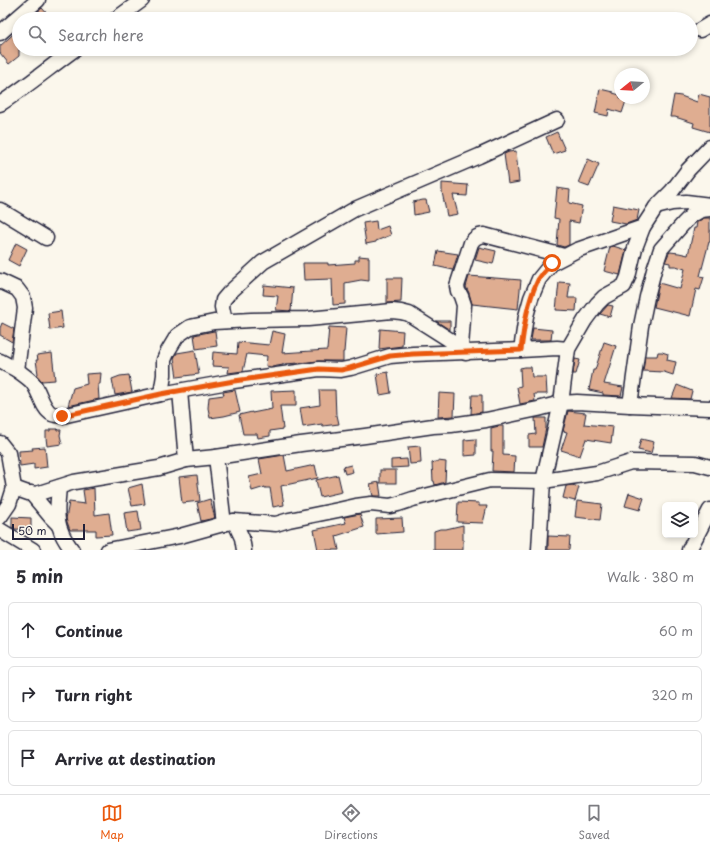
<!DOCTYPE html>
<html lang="en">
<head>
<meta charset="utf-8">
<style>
  :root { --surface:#fff; --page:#f7f7f7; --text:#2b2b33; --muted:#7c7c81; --line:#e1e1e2; --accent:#ea580c }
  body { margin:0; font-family:"Playpen Sans",sans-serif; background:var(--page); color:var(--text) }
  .controls { position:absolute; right:12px; bottom:12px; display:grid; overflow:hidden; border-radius:6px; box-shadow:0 2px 6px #0003 }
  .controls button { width:36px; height:36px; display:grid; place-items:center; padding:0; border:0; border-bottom:1px solid var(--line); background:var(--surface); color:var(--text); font:20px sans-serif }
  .compass { position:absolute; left:614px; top:68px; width:36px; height:36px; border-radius:50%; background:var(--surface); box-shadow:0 2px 6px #0003; rotate:252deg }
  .scale { position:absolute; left:12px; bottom:10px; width:73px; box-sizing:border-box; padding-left:4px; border:2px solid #22223b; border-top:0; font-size:11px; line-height:14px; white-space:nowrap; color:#22223b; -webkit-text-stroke:3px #fbf7ec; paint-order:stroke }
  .stop { position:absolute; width:12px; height:12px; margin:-9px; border:3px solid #ea580c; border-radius:50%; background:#fff }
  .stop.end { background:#ea580c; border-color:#fff; box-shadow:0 1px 4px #0008 }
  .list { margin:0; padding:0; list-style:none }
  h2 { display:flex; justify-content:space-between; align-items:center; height:52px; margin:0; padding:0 16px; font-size:17px }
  h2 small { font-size:13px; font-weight:400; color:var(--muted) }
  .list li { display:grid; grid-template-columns:26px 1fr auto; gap:12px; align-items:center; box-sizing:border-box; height:56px; margin:0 8px 8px; padding:0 8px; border:1px solid var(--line); border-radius:6px }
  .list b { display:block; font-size:15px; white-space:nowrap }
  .list em { font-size:13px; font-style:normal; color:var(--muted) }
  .icon { flex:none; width:22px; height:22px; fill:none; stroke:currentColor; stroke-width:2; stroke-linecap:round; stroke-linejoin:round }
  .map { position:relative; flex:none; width:710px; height:550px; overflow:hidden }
  .search { position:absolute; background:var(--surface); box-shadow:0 2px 6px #0003; left:12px; right:12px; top:12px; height:44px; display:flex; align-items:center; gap:10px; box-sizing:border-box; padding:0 14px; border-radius:22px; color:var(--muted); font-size:15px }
  .sheet { height:244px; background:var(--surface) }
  nav { display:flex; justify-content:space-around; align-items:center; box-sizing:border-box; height:56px; border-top:1px solid var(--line); background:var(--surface); font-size:11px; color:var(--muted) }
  nav a { display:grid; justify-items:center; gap:2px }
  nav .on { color:var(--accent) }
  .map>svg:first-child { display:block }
  .building { fill:#dfad91; stroke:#22223b }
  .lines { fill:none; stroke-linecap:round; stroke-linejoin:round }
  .minor-casing { stroke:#22223b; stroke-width:17 }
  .minor { stroke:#fbf7ec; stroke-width:14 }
  .route { stroke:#ea580c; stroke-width:5 }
</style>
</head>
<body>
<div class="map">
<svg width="710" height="550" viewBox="0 0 710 550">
  <rect width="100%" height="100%" fill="#fbf7ec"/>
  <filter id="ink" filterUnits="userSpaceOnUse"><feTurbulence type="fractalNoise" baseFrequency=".025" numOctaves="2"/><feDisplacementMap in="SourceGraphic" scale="8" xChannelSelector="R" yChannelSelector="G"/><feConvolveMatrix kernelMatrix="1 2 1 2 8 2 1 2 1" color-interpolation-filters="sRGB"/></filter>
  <g filter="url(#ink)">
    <g class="building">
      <polygon points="42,8 52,19 29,19"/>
      <polygon points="19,29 19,56 9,64 0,53 0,46"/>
      <polygon points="600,89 613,92 613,93 620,95 620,98 627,98 622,113 609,109 608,116 595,113"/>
      <polygon points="699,94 710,97 710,132 693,127 694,123 675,117 670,117 674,95 681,96 697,102"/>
      <polygon points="557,132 565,150 553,154 546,137"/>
      <polygon points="516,151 519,182 508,184 504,154 509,152"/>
      <polygon points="588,159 599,164 589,187 578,183"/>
      <polygon points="442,183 468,185 467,196 453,195 458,214 447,216 442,192"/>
      <polygon points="557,188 570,190 569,203 582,206 579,223 569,221 569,245 564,247 557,245 559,219 554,218"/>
      <polygon points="423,200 426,200 429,212 414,215 413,202"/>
      <polygon points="613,205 639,210 637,220 626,224 610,221"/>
      <polygon points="704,218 710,218 710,242 709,242 700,276 704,277 700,290 696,289 690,316 654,307 659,283 680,289 685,269 676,266 670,266 670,263 665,262 669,253 670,252 679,253 688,255 694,228 696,228 697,222"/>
      <polygon points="376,221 377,230 388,226 391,235 376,241 376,242 366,244 363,223"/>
      <polygon points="16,243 27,249 19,266 8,260"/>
      <polygon points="613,246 626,250 620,275 604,271 610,247"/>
      <polygon points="479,247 496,251 493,264 475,260"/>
      <polygon points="438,251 458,254 453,270 435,266"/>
      <polygon points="359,256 369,257 369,281 361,280 345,283 345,304 333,305 332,279 304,280 303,263 328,263 328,265 355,263 355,260 359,260"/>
      <polygon points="469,276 521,280 518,309 472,304 469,293 466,287"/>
      <polygon points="387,278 402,278 401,302 387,303"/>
      <polygon points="559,282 570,283 568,298 577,298 576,311 556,310"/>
      <polygon points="264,285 293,288 291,311 276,310 278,296 263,295"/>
      <polygon points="608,305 613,306 610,317 600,314"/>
      <polygon points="61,311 63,328 50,330 48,313"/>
      <polygon points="436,321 450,321 450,330"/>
      <polygon points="2,323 14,329 12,342 0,335 0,328"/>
      <polygon points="329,327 346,328 344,352 343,352 343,361 318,361 300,363 283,364 283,365 272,367 266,366 267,356 247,354 243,371 228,373 229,367 212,366 213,352 237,354 238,342 269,345 272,331 285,334 282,353 327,350"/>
      <polygon points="533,328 552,330 551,340 531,340"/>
      <polygon points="380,329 403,331 402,346 379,349"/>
      <polygon points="214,331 215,331 217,346 196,349 194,335"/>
      <polygon points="604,342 616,346 604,384 623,387 621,396 603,395 603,393 589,390 593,370 595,370"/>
      <polygon points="195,350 199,374 177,377 174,358 177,353"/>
      <polygon points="658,352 662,352 668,354 667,360 676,362 673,375 664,372 643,371 645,356 657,356"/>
      <polygon points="52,353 55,380 42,381 36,375 38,374 36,360 38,360 37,355"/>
      <polygon points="575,359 580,360 576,374 573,374"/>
      <polygon points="525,367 531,367 532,377 546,377 547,394 534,394 535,401 520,404 517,387 521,386 520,368"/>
      <polygon points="388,372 391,393 380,395 377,374"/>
      <polygon points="101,373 100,384 98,384 99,399 68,406 73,388 87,384 86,374"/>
      <polygon points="129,375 132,392 115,395 112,379 120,376"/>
      <polygon points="677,385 692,391 690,399 672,398"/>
      <polygon points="235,390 240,412 224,416 210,418 208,408 209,397 224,395 223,392"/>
      <polygon points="296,390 296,406 280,406 283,429 270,431 270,436 258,438 257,434 243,434 239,415 252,412 252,413 272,409 271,391"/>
      <polygon points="319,390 335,390 336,416 337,415 339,424 323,426 322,424 303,427 300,408 320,405"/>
      <polygon points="439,393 455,394 454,416 438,417"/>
      <polygon points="472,395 482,395 482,412 471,414"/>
      <polygon points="568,411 586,413 584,424 613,427 611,443 586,439 580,456 561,450 567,432 563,431"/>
      <polygon points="535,418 546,418 546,428 542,447 529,447 529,435 536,434"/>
      <polygon points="499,426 503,426 503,455 515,456 514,472 492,471 493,451 491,451 491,428"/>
      <polygon points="50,429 58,429 57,430 61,430 60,435 62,444 47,446 46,438 46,431 50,431"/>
      <polygon points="476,439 476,455 464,456 464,440"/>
      <polygon points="641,439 654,442 651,453 638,450"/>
      <polygon points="420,446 421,463 410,464 408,447"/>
      <polygon points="45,447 47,467 34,469 34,464 20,466 19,451 33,450 32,448"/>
      <polygon points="284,455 287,471 315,465 318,478 281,486 284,505 273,507 270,488 265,488 265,487 252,491 249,477 262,474 259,459"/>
      <polygon points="407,459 408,467 391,468 391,460"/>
      <polygon points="438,461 446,462 445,482 435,485 434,481 433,481 432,463"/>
      <polygon points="351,465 353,472 345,474 343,467"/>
      <rect x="380" y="470" width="16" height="13"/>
      <polygon points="197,475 200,501 182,503 179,477"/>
      <polygon points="338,475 342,492 320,497 316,480"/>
      <polygon points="379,482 381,496 373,496 370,484"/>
      <polygon points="142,484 145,504 132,506 128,488"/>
      <polygon points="572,485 579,487 575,501 563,498 566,486"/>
      <polygon points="94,488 95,515 109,513 112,535 96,536 96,530 70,530 66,519 69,502 85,504 83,490"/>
      <polygon points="629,493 644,498 640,510 625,506"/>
      <polygon points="210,499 215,518 201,521 197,503"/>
      <polygon points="577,501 602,504 600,520 575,517"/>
      <polygon points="458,502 479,503 479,506 487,506 483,523 457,522"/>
      <polygon points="138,511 141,530 127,532 124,513"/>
      <polygon points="360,514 364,527 336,536 339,550 318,550 314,530 346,523 344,517"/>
      <polygon points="12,517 31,518 31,530 15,529 12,527"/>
      <polygon points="402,518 403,532 376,534 376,519"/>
      <polygon points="463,525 463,550 434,550 434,531 440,529 446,529"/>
      <polygon points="548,536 570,537 569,550 548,550"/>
    </g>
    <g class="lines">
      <defs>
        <g id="minor">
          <polyline points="116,19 142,0"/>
          <polyline points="700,30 710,24"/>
          <polyline points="0,33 38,0"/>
          <path d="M0,104C26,87 50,67 75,49"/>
          <polyline points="656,207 672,203 686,202 710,205"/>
          <polyline points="0,210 46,238"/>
          <path d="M0,281L17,289L23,297L25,308L17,370C22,374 28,378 32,382C40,391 42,409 52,414C55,415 59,415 62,416L161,394L234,381L319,369L341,370L351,368L390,356L413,354L521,350L557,348L568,349"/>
          <polyline points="225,321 222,307 223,300 229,293 263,262 355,209 479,156 557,120"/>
          <path d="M461,347L464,305L461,296L458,291L457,286L471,243C475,237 478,236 484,235L564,256"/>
          <polyline points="521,350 526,316 531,298 539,279 552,263 577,250 643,227"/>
          <polyline points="0,361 17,370"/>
          <polyline points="180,391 186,460"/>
          <polyline points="161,394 164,375 164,360 168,351 177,336 190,327 214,322 251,320 308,319 392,311 401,312 409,314 461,347 466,353"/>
          <polyline points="630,405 641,326 647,297 654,270 661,249 683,224 691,216 701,210 710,209"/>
          <polyline points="0,443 8,453 14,488 9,504 0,517"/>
          <polyline points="216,457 224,524"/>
          <path d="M59,487C58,501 55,517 61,531C63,538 68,544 72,550"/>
          <polyline points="14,488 28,493 36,494 74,482 159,468 186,460 216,457 301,444 365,436 433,426 451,425 486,420 538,409 561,403 577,402 630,405 710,408"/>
          <polyline points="31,493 51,517 58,524"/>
          <polyline points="234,521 242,538 244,550"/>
          <polyline points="0,530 33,550"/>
          <polyline points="108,550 180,536 234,521 276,524 289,520 338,510 356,506 371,504 390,506 398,504 413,499 490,480 543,481 597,473 631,462 695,463 710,467"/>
          <polyline points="539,550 543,481 561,403 568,349 585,320 597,304 604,297 624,286 628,277 635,248 643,227 656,207 672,191 688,170 710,147"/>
          <polyline points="689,550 710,510"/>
        </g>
      </defs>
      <use href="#minor" class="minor-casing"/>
      <use href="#minor" class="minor"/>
    </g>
  </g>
  <g class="lines" filter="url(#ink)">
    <path class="route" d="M62,416L161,394L234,381L319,369L341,370L350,368L390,356L413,354L521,350C524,327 527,302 538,280C542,274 547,268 552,263"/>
  </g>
</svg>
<div class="controls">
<button><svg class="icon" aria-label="layers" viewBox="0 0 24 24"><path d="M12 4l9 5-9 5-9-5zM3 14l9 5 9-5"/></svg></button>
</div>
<svg class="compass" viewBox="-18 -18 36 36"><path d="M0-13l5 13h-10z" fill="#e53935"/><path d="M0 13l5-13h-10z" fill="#7c7c81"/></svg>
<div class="scale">50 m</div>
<div class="stop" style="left:552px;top:263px"></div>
<div class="stop end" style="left:62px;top:416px"></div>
<div class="search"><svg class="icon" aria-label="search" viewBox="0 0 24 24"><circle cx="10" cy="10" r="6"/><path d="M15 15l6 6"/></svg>Search here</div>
</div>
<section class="sheet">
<h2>5 min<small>Walk · 380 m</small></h2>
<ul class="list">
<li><svg class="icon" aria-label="ahead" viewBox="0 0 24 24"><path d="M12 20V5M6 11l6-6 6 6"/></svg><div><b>Continue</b></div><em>60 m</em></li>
<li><svg class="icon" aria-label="right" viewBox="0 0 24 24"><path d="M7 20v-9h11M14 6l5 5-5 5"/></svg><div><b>Turn right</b></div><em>320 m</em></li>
<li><svg class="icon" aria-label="arrive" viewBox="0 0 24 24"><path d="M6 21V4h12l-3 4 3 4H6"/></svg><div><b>Arrive at destination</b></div></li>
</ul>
</section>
<nav>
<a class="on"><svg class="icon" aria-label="map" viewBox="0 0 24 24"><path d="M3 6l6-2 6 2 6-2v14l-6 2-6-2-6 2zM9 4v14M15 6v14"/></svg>Map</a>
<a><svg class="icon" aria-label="directions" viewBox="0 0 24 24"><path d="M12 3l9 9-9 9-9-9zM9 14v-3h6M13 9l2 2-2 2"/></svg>Directions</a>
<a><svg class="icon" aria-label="saved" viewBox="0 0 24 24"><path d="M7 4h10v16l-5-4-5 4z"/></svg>Saved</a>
</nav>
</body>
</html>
